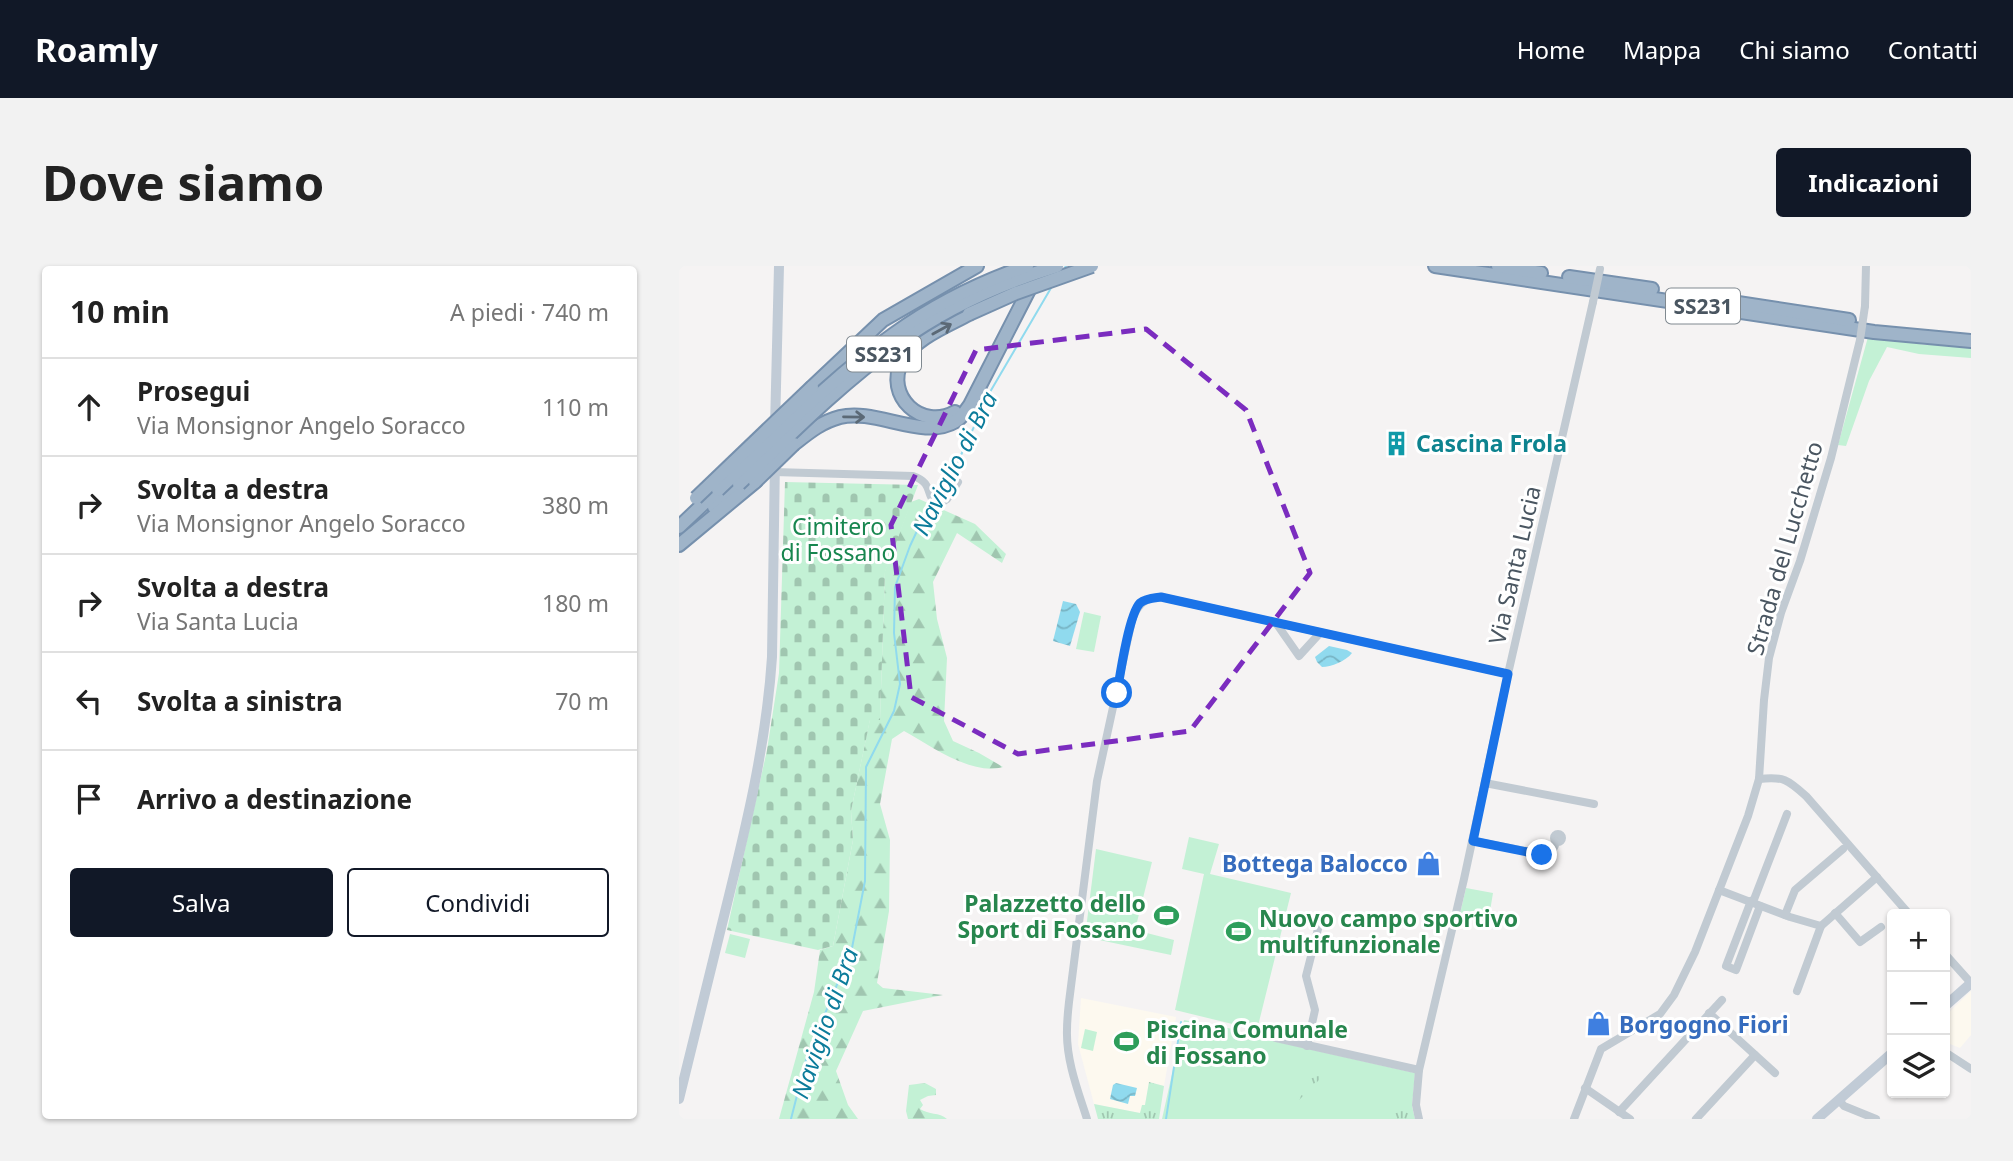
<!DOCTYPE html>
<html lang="it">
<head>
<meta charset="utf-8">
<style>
  :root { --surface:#fff; --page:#f2f2f2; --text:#222; --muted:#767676; --line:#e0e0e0; --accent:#111827 }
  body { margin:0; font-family:"Noto Sans",sans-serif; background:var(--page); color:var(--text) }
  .controls { position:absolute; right:21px; bottom:21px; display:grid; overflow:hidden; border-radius:7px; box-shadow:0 2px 5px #0004 }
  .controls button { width:63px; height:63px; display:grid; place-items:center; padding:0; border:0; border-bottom:2px solid var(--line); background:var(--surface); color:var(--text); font:35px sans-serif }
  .stop { position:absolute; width:21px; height:21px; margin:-16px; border:5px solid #1a73e8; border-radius:50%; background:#fff }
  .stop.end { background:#1a73e8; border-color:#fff; box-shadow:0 2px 7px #0008 }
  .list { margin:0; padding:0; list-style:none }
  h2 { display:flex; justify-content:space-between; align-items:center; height:91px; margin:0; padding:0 28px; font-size:30px }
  h2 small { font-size:23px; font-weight:400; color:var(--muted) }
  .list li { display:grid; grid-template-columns:46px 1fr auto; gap:21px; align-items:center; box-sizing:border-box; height:98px; padding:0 28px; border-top:2px solid var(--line) }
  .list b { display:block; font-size:26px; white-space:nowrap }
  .list p { margin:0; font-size:23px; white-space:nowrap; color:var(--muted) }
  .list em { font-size:23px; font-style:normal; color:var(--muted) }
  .actions { display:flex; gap:14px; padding:21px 28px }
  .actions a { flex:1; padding:16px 0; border:2px solid var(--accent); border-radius:7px; text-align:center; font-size:24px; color:var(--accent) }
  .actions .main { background:var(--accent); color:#fff }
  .icon { flex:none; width:38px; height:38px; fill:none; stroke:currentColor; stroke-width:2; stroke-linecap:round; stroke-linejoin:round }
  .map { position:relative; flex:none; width:1292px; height:853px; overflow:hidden; border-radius:7px }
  header { display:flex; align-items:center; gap:42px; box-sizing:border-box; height:98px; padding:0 35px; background:var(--accent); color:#fff }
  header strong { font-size:33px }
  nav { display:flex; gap:38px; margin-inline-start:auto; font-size:24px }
  .intro { display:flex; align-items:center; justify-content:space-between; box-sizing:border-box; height:168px; padding:0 42px }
  h1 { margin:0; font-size:49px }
  .button { padding:18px 32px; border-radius:7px; background:var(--accent); color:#fff; font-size:24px; font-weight:700 }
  main { display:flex; gap:42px; padding:0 42px }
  aside { flex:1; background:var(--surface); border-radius:7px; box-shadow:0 2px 5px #0004 }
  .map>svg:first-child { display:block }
  .commercial { fill:#fdf9ef }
  .green { fill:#c3f1d5 }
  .forest { fill:url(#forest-firs) }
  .cemetery { fill:url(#cemetery-stones) }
  .park { fill:url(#park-tufts) }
  .water { fill:url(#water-waves) }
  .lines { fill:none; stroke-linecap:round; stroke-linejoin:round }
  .stream { stroke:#90daee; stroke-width:2 }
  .trunk-casing { stroke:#7690ad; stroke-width:16 }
  .minor { stroke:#c1cad2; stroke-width:8 }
  .secondary { stroke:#c1cbd6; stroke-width:10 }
  .trunk { stroke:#9fb4c9; stroke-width:12 }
  .trunk-bridge-casing { stroke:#7690ad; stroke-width:16; stroke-linecap:butt }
  .minor-bridge { stroke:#c1cad2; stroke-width:8 }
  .trunk-bridge { stroke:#9fb4c9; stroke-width:12 }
  .oneway { stroke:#5b6976 }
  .route { stroke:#1a73e8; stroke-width:9 }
  .marked { fill:none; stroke:#7b2cbf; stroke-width:5; stroke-dasharray:14 9; stroke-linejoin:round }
  .labels { text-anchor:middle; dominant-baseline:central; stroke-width:6; stroke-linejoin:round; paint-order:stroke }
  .shield { fill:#fff; stroke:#808990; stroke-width:2 }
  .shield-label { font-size:21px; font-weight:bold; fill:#4a5661 }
  .culture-label { font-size:23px; font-weight:bold; fill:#0d838f; stroke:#fff; text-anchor:start }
  .park-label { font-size:23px; fill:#17864f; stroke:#fff }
  .street-label { font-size:23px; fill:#4a5661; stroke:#fff }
  .shop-label { font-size:23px; font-weight:bold; fill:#366cbe; stroke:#fff; text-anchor:end }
  .leisure-label { font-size:23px; font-weight:bold; fill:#27864d; stroke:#fff; text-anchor:start }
  .water-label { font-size:24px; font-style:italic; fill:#0c7c9b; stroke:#fff }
</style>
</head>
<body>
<header>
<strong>Roamly</strong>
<nav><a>Home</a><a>Mappa</a><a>Chi siamo</a><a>Contatti</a></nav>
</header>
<div class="intro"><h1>Dove siamo</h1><a class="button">Indicazioni</a></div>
<main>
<aside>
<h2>10 min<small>A piedi · 740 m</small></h2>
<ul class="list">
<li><svg class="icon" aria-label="ahead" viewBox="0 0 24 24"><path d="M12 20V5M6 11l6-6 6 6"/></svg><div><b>Prosegui</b><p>Via Monsignor Angelo Soracco</p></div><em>110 m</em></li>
<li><svg class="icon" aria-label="right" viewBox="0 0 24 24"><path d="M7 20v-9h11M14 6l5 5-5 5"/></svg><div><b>Svolta a destra</b><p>Via Monsignor Angelo Soracco</p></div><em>380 m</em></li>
<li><svg class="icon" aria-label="right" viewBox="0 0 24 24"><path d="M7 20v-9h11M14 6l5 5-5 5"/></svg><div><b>Svolta a destra</b><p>Via Santa Lucia</p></div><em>180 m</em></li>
<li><svg class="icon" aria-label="left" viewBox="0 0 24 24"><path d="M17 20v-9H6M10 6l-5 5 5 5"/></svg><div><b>Svolta a sinistra</b></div><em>70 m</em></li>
<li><svg class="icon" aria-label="arrive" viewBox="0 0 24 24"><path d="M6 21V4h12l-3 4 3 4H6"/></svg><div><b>Arrivo a destinazione</b></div></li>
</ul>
<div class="actions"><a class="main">Salva</a><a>Condividi</a></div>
</aside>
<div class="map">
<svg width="1292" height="853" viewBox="0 0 1292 853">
  <defs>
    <pattern id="forest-firs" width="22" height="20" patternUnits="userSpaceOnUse" patternTransform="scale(1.75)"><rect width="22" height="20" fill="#c3f1d5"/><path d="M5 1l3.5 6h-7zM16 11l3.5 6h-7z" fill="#a0c6b0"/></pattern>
    <pattern id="cemetery-stones" width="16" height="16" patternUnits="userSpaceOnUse" patternTransform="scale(1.75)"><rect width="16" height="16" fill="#c3f1d5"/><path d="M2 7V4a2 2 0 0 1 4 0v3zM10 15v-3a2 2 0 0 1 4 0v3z" fill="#a0c6b0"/></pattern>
    <pattern id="park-tufts" width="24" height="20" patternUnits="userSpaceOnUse" patternTransform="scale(1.75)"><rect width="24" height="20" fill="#c3f1d5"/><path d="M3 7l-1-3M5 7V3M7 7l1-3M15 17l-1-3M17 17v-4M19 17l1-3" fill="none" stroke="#a0c6b0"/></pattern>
    <pattern id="water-waves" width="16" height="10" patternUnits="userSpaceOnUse" patternTransform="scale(1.75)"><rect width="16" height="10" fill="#90daee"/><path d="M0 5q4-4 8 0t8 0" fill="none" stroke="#78b4c4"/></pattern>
  </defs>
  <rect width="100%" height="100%" fill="#f5f3f3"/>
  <g class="commercial">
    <polygon points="1292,725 1292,769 1281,782 1266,776 1266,750"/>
    <polygon points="402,732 497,751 485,820 470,816 466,839 461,847 415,838 399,778"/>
  </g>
  <g class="green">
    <polygon points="1189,71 1248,79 1292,78 1292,92 1240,88 1208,81 1190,115 1167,180 1159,179"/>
    <polygon points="405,346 422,350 415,386 397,383"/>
    <polygon points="510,571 540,578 531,608 612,627 578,764 496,744 525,608 503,603"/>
    <polygon points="417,583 473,596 456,664 495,674 492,689 406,671"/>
    <polygon points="787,622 814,627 809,657 780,652"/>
    <polygon points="51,668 71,673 66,692 46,687"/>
    <polygon points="505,754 554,763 554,766 736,807 733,840 736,853 483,853"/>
    <polygon points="406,763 418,766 414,785 402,782"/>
  </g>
  <g class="forest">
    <path d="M240,233L296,258L327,288L323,297L278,267L254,316L258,353L268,392L265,455L274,475L300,487L324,501C293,510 252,480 225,465L213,473L201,538L211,574L210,645L198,717L204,722L264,729L184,745L157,805L169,839L179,853H100L135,726L141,684L154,680L174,574L172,545L191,453H201L206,305L232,236Z"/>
    <path d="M246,817L257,823V829L249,830L241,834L244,839L241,843C250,849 260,846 268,853H229L227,845L230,819Z"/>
  </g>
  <polygon class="cemetery" points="106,216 239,219 206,306 201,454 191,454 172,545 174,574 154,680 139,684 48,664 88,484 100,407"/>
  <g class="park">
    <polygon points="618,802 647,807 620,834"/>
    <polygon points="470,816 485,820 480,853 419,853 415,838 461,847 463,839 466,839"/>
    <polygon points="713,823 728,826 731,853 716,853"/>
  </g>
  <g class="water">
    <polygon points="384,335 397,338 401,346 391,380 374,375"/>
    <path d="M650,380L668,384L673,387C667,395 652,401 643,401L638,396L636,391Z"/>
    <polygon points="437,817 458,822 456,830 451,830 449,838 431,833 434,819"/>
  </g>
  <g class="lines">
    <g class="stream">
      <polyline points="383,6 387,0"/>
      <polyline points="258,231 270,215 311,126 372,22"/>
      <polyline points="112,853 127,794 173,682 186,615 187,501 215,445 221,418 215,367 216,321 231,280 251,237"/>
      <polyline points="487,853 502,756"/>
    </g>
    <defs>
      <g id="trunk">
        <polyline points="756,0 1195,66 1292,75"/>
        <polyline points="819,0 862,7"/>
        <polyline points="890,11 973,23"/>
        <polyline points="1046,35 1170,54"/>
        <polyline points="133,121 204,54 298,0"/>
        <path d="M276,146C243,165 205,130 223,95C236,72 268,60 290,48"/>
        <path d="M115,178C129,167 142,156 161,151C197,142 244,175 277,155C283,152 287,144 291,139L354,16"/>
        <polyline points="35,241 60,218"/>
        <polyline points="0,261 39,224"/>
        <polyline points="0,279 76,216"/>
      </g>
    </defs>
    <use href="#trunk" class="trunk-casing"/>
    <g class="minor">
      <polyline points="1186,40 1187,0"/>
      <path d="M95,206L234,210C257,218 244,231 260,238L268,233L279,216"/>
      <polyline points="597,357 620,390 641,367"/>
      <path d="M1080,513C1105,510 1109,514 1127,530L1230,648"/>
      <polyline points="806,517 915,538"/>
      <circle cx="879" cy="572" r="4"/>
      <path d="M794,575L863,588C871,587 876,584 877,575"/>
      <polyline points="1040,624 1111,651 1142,660 1118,725"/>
      <polyline points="1072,635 1047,700 1057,704 1081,640"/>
      <polyline points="1074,636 1108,548"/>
      <polyline points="1156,647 1181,676 1202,661"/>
      <polyline points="1106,649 1116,624 1164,583"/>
      <polyline points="1142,660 1198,611"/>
      <polyline points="1266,688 1292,717"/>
      <polyline points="1030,747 1096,807"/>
      <polyline points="597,772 740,804"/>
      <polyline points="628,780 636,744 627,710 640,659"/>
      <polyline points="1266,786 1292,803"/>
      <polyline points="906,822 951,853"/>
      <polyline points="1228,828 1229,827"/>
      <polyline points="1160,834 1165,840 1197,853"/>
      <polyline points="940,846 1043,734"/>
      <path d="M408,853C399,825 387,794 388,764C388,755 389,745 390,736L418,515L453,354C459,338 465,332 482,331L829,408"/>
      <polyline points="740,853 737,839 740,804 785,613 829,408 914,36"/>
      <polyline points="895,853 922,783 981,748 995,729 1016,686 1069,550 1080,513 1085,434 1090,392 1102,347 1121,295 1152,192 1181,74"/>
      <polyline points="1017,853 1076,789"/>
    </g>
    <g class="secondary">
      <polyline points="96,161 100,0"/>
      <polyline points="1266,740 1292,717"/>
      <path d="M0,833C14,776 28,719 42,662C64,573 87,484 93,391L96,192"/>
      <polyline points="1138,853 1213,787"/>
    </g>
    <use href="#trunk" class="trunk"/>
    <defs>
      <g id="trunk-bridge">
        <polyline points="290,48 337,27 413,0"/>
        <polyline points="76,216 115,178"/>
        <path d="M60,218C111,169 161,118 220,76C267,42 323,17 378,0"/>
        <path d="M39,224C97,170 151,113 215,68C255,39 302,16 348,0"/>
        <polyline points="17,232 133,121"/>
      </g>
    </defs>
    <use href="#trunk-bridge" class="trunk-bridge-casing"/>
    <g class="minor-bridge">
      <polyline points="914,36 921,3"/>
      <polyline points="1181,74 1186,40"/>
    </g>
    <use href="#trunk-bridge" class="trunk-bridge"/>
  </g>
  <defs><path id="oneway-shaft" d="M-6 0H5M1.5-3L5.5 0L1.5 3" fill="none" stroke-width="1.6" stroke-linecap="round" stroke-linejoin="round" transform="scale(1.75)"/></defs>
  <g class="oneway">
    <use href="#oneway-shaft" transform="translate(263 63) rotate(-29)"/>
    <use href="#oneway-shaft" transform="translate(175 151) rotate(1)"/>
  </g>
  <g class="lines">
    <path class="route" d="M438,427C441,409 450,348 461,337C467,332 475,332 482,331L829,408L794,575L863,589"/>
  </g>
  <path class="marked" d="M467,63L567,144L631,307L511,465L339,488L232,431L212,259L297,84Z"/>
  <defs>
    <symbol id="building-bare" viewBox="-9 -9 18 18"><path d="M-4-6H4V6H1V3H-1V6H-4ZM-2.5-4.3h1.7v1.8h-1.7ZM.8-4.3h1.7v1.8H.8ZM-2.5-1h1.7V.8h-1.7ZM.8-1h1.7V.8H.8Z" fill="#0f9aa8" stroke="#fff" stroke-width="2.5" paint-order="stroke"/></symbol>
    <symbol id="shop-bare" viewBox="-9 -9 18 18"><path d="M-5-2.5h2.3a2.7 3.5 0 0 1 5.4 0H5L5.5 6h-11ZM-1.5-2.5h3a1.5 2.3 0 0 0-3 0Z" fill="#3f7fe0" stroke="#fff" stroke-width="2.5" paint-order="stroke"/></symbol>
    <symbol id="stadium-bare" viewBox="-9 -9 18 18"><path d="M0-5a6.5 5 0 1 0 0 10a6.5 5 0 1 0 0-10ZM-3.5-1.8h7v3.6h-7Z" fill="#2e9e5b" stroke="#fff" stroke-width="2.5" paint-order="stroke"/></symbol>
  </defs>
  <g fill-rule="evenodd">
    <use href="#building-bare" x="700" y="160" width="35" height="35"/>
    <use href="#shop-bare" x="732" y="580" width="35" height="35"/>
    <use href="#stadium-bare" x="470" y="632" width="35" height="35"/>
    <use href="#stadium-bare" x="542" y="648" width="35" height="35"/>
    <use href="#shop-bare" x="902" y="740" width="35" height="35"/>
    <use href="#stadium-bare" x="430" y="758" width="35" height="35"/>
  </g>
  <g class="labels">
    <g class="shield">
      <rect x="987" y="22.5" width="74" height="35" rx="5"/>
      <rect x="168" y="70.5" width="74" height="35" rx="5"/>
    </g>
    <g class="shield-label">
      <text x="1024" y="40">SS231</text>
      <text x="205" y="88">SS231</text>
    </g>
    <g class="culture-label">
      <text x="737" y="177">Cascina Frola</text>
    </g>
    <g class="park-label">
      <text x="159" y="260">Cimitero<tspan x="159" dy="26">di Fossano</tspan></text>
    </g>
    <g class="street-label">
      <text transform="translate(1105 282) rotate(-74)">Strada del Lucchetto</text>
      <text transform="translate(835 299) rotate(-77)">Via Santa Lucia</text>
    </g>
    <g class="shop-label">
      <text x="729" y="597">Bottega Balocco</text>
      <text x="940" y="758" text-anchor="start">Borgogno Fiori</text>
    </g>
    <g class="leisure-label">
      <text x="467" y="637" text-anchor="end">Palazzetto dello<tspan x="467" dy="26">Sport di Fossano</tspan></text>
      <text x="580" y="652">Nuovo campo sportivo<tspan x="580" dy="26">multifunzionale</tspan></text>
      <text x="467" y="763">Piscina Comunale<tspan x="467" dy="26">di Fossano</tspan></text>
    </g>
    <g class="water-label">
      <text transform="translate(275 197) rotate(-63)">Naviglio di Bra</text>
      <text transform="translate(145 757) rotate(-71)">Naviglio di Bra</text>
    </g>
  </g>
</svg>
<div class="controls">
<button>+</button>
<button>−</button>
<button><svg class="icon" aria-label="layers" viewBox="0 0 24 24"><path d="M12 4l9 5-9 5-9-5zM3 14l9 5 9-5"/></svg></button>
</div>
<div class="stop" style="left:438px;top:427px"></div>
<div class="stop end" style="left:863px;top:589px"></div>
</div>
</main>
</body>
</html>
